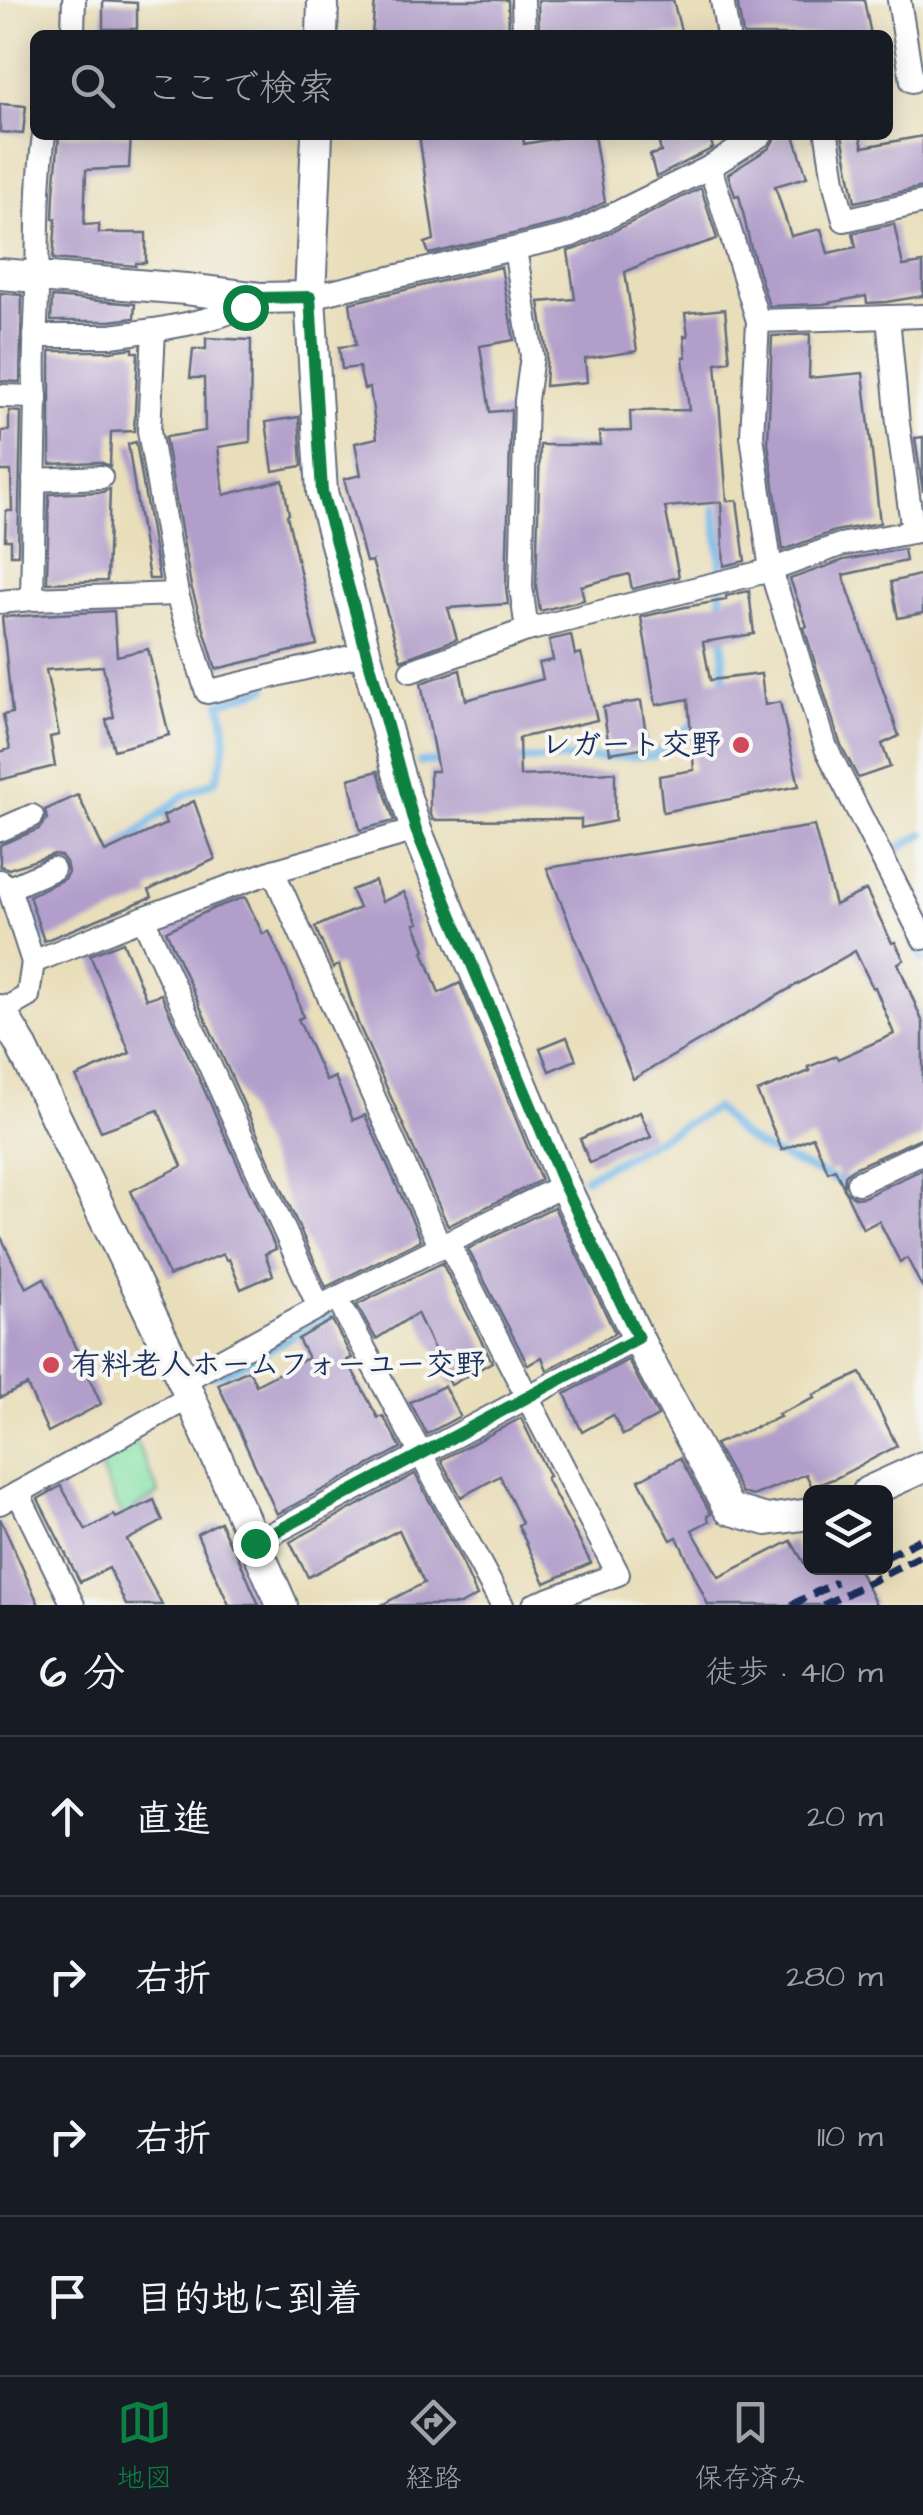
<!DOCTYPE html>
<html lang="ja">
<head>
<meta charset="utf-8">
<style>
  :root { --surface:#171b24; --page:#20242c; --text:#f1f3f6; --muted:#9ea1a6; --line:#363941; --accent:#0b8043 }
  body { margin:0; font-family:"Architects Daughter","Klee One",sans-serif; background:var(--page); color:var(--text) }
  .controls { position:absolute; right:30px; bottom:30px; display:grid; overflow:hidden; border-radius:15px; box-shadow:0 5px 25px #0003 }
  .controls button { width:90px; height:90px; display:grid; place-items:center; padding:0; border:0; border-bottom:2px solid var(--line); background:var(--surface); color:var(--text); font:50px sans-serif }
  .stop { position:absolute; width:30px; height:30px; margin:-22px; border:8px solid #0b8043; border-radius:50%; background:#fff }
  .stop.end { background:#0b8043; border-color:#fff; box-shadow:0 2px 10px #0008 }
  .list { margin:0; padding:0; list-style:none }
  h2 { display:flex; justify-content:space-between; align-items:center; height:130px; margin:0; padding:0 40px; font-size:42px }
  h2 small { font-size:32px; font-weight:400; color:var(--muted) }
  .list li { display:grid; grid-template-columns:65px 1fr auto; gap:30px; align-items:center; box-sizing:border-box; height:160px; padding:0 40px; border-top:2px solid var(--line) }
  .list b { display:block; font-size:38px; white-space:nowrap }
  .list em { font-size:32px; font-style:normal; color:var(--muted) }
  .icon { flex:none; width:55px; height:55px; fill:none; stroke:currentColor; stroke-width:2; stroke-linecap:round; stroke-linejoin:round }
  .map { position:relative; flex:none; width:923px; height:1605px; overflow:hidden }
  .search { position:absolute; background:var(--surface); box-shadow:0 5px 25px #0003; left:30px; right:30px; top:30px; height:110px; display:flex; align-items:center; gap:25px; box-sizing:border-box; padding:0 35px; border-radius:15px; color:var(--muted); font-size:38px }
  .sheet { height:770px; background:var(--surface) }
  nav { display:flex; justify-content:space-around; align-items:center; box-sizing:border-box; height:140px; border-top:2px solid var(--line); background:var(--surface); font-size:28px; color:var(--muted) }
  nav a { display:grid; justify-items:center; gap:5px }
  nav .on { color:var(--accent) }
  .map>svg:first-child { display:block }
  .green { fill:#87e2a8; stroke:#518883; stroke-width:2.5 }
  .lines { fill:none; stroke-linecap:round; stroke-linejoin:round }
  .stream { stroke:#71b7e8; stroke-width:8 }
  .building { fill:#b19eca }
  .minor-casing { stroke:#636c7e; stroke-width:26 }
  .tertiary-casing { stroke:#636c7e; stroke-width:34 }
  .minor { stroke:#fff; stroke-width:22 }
  .tertiary { stroke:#fff; stroke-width:30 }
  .rail { stroke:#1b2f5e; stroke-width:8; stroke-dasharray:15 8; stroke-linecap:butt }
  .route { stroke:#0b8043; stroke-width:12 }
  .poi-dot { fill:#d1495b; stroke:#f6f6f2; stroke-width:4 }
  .labels { text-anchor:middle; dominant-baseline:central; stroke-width:8; stroke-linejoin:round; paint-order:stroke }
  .poi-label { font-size:30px; font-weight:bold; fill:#1b2f5e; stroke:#f6f6f2; text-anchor:end }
</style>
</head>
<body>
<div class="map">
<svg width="923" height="1605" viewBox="0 0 923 1605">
  <rect width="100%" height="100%" fill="#f6f6f2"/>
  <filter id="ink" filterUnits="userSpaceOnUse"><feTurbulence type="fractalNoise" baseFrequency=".01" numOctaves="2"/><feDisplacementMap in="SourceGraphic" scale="20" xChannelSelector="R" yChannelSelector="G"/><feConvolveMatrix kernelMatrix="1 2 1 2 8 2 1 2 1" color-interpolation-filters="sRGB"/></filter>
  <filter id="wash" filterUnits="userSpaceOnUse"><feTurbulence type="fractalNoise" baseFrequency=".0048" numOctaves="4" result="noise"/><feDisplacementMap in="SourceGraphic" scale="40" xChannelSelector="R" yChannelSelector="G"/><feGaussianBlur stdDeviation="2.25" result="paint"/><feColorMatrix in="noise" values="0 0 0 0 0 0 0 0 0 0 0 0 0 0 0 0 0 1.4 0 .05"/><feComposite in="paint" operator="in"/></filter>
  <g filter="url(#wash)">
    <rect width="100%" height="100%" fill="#e9deba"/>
    <polygon class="green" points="132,1432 159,1494 135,1507 143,1530 130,1535 94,1454"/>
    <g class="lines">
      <g class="stream">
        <polyline points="715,509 721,566 721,609"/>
        <polyline points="723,633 724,684"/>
        <polyline points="511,760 653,756 695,722"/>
        <polyline points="420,762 442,762"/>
        <path d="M120,847L183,796L216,780C225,755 229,730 220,703L266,688"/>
        <polyline points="890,853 923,834"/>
        <polyline points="912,939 923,960"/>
        <polyline points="41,951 40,938 25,896 69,877"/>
        <polyline points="585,1178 715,1108 740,1134 758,1146 844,1184 856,1178"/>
        <polyline points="214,1375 231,1370 339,1310"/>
      </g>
    </g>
    <g id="blocks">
      <g class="building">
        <polygon points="375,0 508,0 509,35 372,35"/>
        <polygon points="538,0 673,0 682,35 539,35"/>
        <polygon points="737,0 864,0 871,35 743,35"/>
        <polygon points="103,1 137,3 137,29 103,29"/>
        <polygon points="0,104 26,106 23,134 0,132"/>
        <polygon points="59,135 131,135 129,168 86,170 84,225 99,224 99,233 146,233 146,263 136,263 136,266 53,259 56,219 53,219 54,193"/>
        <polygon points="419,135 523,135 524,144 574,135 594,135 605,202 567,221 429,254 425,243 434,240"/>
        <polygon points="657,135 709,135 713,148 656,177 650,155 661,152"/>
        <polygon points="784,135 794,135 807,177 775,186 791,236 821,229 828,253 856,247 853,233 894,224 903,266 923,263 923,296 886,302 867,303 866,296 823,304 769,306 750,244 739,195 735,196 728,174 769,148 775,138"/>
        <polygon points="842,135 860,135 863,147 923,136 923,187 855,202"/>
        <polygon points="701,188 717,239 649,261 625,272 637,351 585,359 587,382 545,386 547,354 539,302 575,299 568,251 579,248"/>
        <polygon points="501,267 514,340 480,346 490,412 511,410 506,587 508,604 448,608 457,639 401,660 372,561 366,562 344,479 361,475 355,443 377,438 370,388 364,389 359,367 342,369 339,347 356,345 350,303"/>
        <polygon points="0,293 22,295 20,382 0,381"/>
        <polygon points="52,297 135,304 134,318 110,321 51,321"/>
        <polygon points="725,309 730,361 716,363 727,501 737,500 745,561 724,566 721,502 665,507 679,577 632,589 629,574 581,586 584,600 540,611 536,586 540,445 600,445 599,432 631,431 630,411 689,410 683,357 686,357 684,336 688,336 685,313"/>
        <polygon points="810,334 809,378 863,373 880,523 835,531 783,550 768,443 772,336"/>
        <polygon points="206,338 251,340 250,442 218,447 224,495 283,480 289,514 287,515 317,645 216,669 191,586 165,437 205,431 204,378 190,378 193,349 206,349"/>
        <polygon points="133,348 133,352 138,352 134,431 111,432 110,466 100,462 50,464 50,351 111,351"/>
        <polygon points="9,411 21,412 18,555 11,555 11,540 5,540 6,511 12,511 11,471 0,471 2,431 9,431"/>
        <polygon points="299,417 302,466 273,471 266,422"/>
        <polygon points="923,437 923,492 915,438"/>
        <polygon points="136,442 159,579 149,579 128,444"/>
        <polygon points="110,489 107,581 47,583 49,494 102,492"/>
        <polygon points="904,549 906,561 843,575 899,736 882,744 890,767 858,778 840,743 804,628 807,626 790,579 844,560"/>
        <polygon points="923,574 923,613 898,618 891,582"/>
        <polygon points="749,591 754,634 703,642 710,680 761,674 765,705 780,702 799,786 663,812 659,776 694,770 688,699 656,705 641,617 685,607 726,600 726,596"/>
        <polygon points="114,611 117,656 148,649 169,735 114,750 106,720 114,717 103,666 46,670 59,735 50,737 55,766 0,780 0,752 10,749 3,715 12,713 2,617"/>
        <polygon points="571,635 575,655 581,653 597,720 519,738 520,776 615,772 615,821 581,828 581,819 433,820 430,812 430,771 438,771 421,683 460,670 466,700 543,679 539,663 553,660 549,640"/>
        <polygon points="641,701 648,747 610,753 603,707"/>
        <polygon points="378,771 394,821 360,830 349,779"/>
        <polygon points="78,795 105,852 166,824 163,816 194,801 215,859 149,890 152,897 44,941 29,896 64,879 68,872 66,862 61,856 54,854 9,869 0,866 0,845 39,829 47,819 45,810"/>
        <polygon points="814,826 835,905 866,890 892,943 895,942 904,960 898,963 923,1023 923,1137 852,1169 845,1175 844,1188 835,1169 828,1172 813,1137 782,1150 757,1092 810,1071 808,1067 836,1056 838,1059 894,1034 875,987 873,988 855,951 633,1079 547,868"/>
        <polygon points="375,881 382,902 404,892 419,923 415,924 425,950 423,951 439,993 460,983 541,1180 448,1226 358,1023 339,965 333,968 315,927 359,908 351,890"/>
        <polygon points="245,897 263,934 269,931 293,985 303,1017 298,1019 326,1081 335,1077 353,1120 365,1115 421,1240 326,1287 166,931 214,908"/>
        <polygon points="123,942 146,999 161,994 276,1249 265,1254 273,1275 241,1289 229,1259 226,1260 223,1254 169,1276 131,1191 182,1166 158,1110 101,1131 76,1077 130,1053 90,955"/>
        <polygon points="567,1037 576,1060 549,1071 540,1048"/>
        <polygon points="640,1112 651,1137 590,1163 580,1139"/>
        <polygon points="923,1169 923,1289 907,1258 900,1262 879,1221 863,1229 845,1191 856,1198 864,1197"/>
        <polygon points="554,1207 615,1333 547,1370 542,1357 528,1365 468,1249"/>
        <polygon points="0,1235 26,1288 44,1278 101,1404 48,1432 27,1385 0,1398"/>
        <polygon points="442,1263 492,1362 451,1385 417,1313 376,1339 357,1305"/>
        <polygon points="332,1320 352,1358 347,1360 378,1418 383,1416 401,1448 277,1514 218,1384 249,1370 256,1385 308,1358 298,1339"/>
        <polygon points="628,1360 658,1416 623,1435 613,1415 582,1432 565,1394"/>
        <polygon points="861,1373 897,1446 836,1478 812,1487 806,1474 753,1496 742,1493 715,1444 780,1417 778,1414 815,1398 813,1395"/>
        <polygon points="444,1386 460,1416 427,1434 410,1402"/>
        <polygon points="521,1418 549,1476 546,1478 591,1563 545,1583 518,1525 522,1523 500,1476 461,1497 441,1460"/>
        <polygon points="680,1458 711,1514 707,1516 709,1521 692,1530 719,1577 791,1541 807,1568 858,1568 876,1605 708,1605 677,1537 671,1540 639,1480"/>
        <polygon points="415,1474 460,1558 477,1596 460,1605 381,1605 424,1583 399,1530 308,1577 290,1542"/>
        <polygon points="61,1486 86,1530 114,1515 116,1518 154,1500 163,1521 127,1540 162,1605 126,1605 109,1568 80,1582 38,1499"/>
        <polygon points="0,1518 39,1605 0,1605"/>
        <polygon points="220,1522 231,1546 233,1545 259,1605 229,1605 197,1534"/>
      </g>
    </g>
  </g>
  <g filter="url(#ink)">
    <use href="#blocks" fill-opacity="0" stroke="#636c7e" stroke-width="2.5"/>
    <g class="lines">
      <defs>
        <g id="minor">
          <polyline points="523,0 524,35"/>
          <polyline points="722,0 728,35"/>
          <polyline points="899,0 912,81"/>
          <polyline points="71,35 73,30 74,0"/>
          <polyline points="827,135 834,181 844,220 923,202"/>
          <polyline points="710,167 758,321 752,436 771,570 826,748 923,938"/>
          <polyline points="515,249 532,356 526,400 521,587 527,630"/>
          <polyline points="310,297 572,235 710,167 761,135"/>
          <path d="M260,298C229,317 189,324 154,330L149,431L177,594L207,692L367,653"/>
          <polyline points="888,317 898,424 913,531"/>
          <polyline points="758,321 923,316"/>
          <polyline points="35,336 111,336 154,330"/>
          <polyline points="0,396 36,397"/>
          <polyline points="34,480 101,477"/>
          <polyline points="32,599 177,594"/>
          <path d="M0,602L32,599L36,397C32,361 37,325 37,289C38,237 37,186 44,135"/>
          <polyline points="411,671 527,630 771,570 840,545 923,530"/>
          <polyline points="0,830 32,816"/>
          <polyline points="273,871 441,1248"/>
          <polyline points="0,881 9,888 33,962"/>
          <polyline points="9,888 53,869"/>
          <polyline points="143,918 319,1307"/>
          <polyline points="0,1012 28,996 33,962 143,918 273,871 416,830"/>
          <polyline points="858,1183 923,1152"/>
          <polyline points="455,1256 618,1574 534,1605"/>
          <polyline points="345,1313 502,1605"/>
          <polyline points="183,1381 319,1307 564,1185"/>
          <polyline points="18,1493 73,1605"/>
          <polyline points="0,1503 190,1397"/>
          <polyline points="255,1543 638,1338"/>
        </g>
        <g id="tertiary">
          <polyline points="322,35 323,0"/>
          <polyline points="317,135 310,297 322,492 397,769 416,830 564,1185 648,1359 729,1509 767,1520 810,1514"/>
          <polyline points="0,274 186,289 260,298 310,297"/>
          <polyline points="0,1010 20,1043 183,1381 282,1605"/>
          <polyline points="868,1492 923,1467"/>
        </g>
      </defs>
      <use href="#minor" class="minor-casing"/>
      <use href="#tertiary" class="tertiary-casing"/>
      <use href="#minor" class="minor"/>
      <use href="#tertiary" class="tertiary"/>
      <g class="rail">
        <polyline points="886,1557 923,1538"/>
        <polyline points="792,1605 837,1582"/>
        <polyline points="824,1605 923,1555"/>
      </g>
    </g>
  </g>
  <g class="lines" filter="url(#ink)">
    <polyline class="route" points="245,307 260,298 310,297 322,492 416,830 564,1185 638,1338 255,1543"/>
  </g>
  <g class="poi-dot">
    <circle cx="741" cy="745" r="10"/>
    <circle cx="51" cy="1365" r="10"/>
  </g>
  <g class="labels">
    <g class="poi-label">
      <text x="721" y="745">レガート交野</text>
      <text x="71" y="1365" text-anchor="start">有料老人ホームフォーユー交野</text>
    </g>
  </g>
</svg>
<div class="controls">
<button><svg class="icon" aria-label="layers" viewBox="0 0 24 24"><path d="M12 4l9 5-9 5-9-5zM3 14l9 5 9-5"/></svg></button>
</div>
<div class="stop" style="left:245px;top:307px"></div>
<div class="stop end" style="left:255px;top:1543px"></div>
<div class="search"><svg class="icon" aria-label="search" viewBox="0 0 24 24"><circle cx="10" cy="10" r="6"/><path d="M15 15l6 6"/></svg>ここで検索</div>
</div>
<section class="sheet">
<h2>6 分<small>徒歩 · 410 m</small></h2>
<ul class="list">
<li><svg class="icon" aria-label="ahead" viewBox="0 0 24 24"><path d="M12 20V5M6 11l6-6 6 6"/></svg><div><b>直進</b></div><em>20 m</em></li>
<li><svg class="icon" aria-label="right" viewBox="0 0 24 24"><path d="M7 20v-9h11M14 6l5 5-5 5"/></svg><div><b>右折</b></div><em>280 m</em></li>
<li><svg class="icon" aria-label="right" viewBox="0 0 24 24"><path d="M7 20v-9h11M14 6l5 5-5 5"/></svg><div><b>右折</b></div><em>110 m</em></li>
<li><svg class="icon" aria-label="arrive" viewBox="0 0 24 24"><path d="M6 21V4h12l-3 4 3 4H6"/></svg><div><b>目的地に到着</b></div></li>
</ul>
</section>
<nav>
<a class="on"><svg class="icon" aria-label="map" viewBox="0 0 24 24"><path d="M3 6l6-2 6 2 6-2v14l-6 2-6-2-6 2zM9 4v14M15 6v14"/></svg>地図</a>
<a><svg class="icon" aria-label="directions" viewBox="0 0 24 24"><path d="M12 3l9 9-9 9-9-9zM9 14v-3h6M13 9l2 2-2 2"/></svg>経路</a>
<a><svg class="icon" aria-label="saved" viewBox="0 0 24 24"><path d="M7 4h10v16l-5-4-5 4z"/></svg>保存済み</a>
</nav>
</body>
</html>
